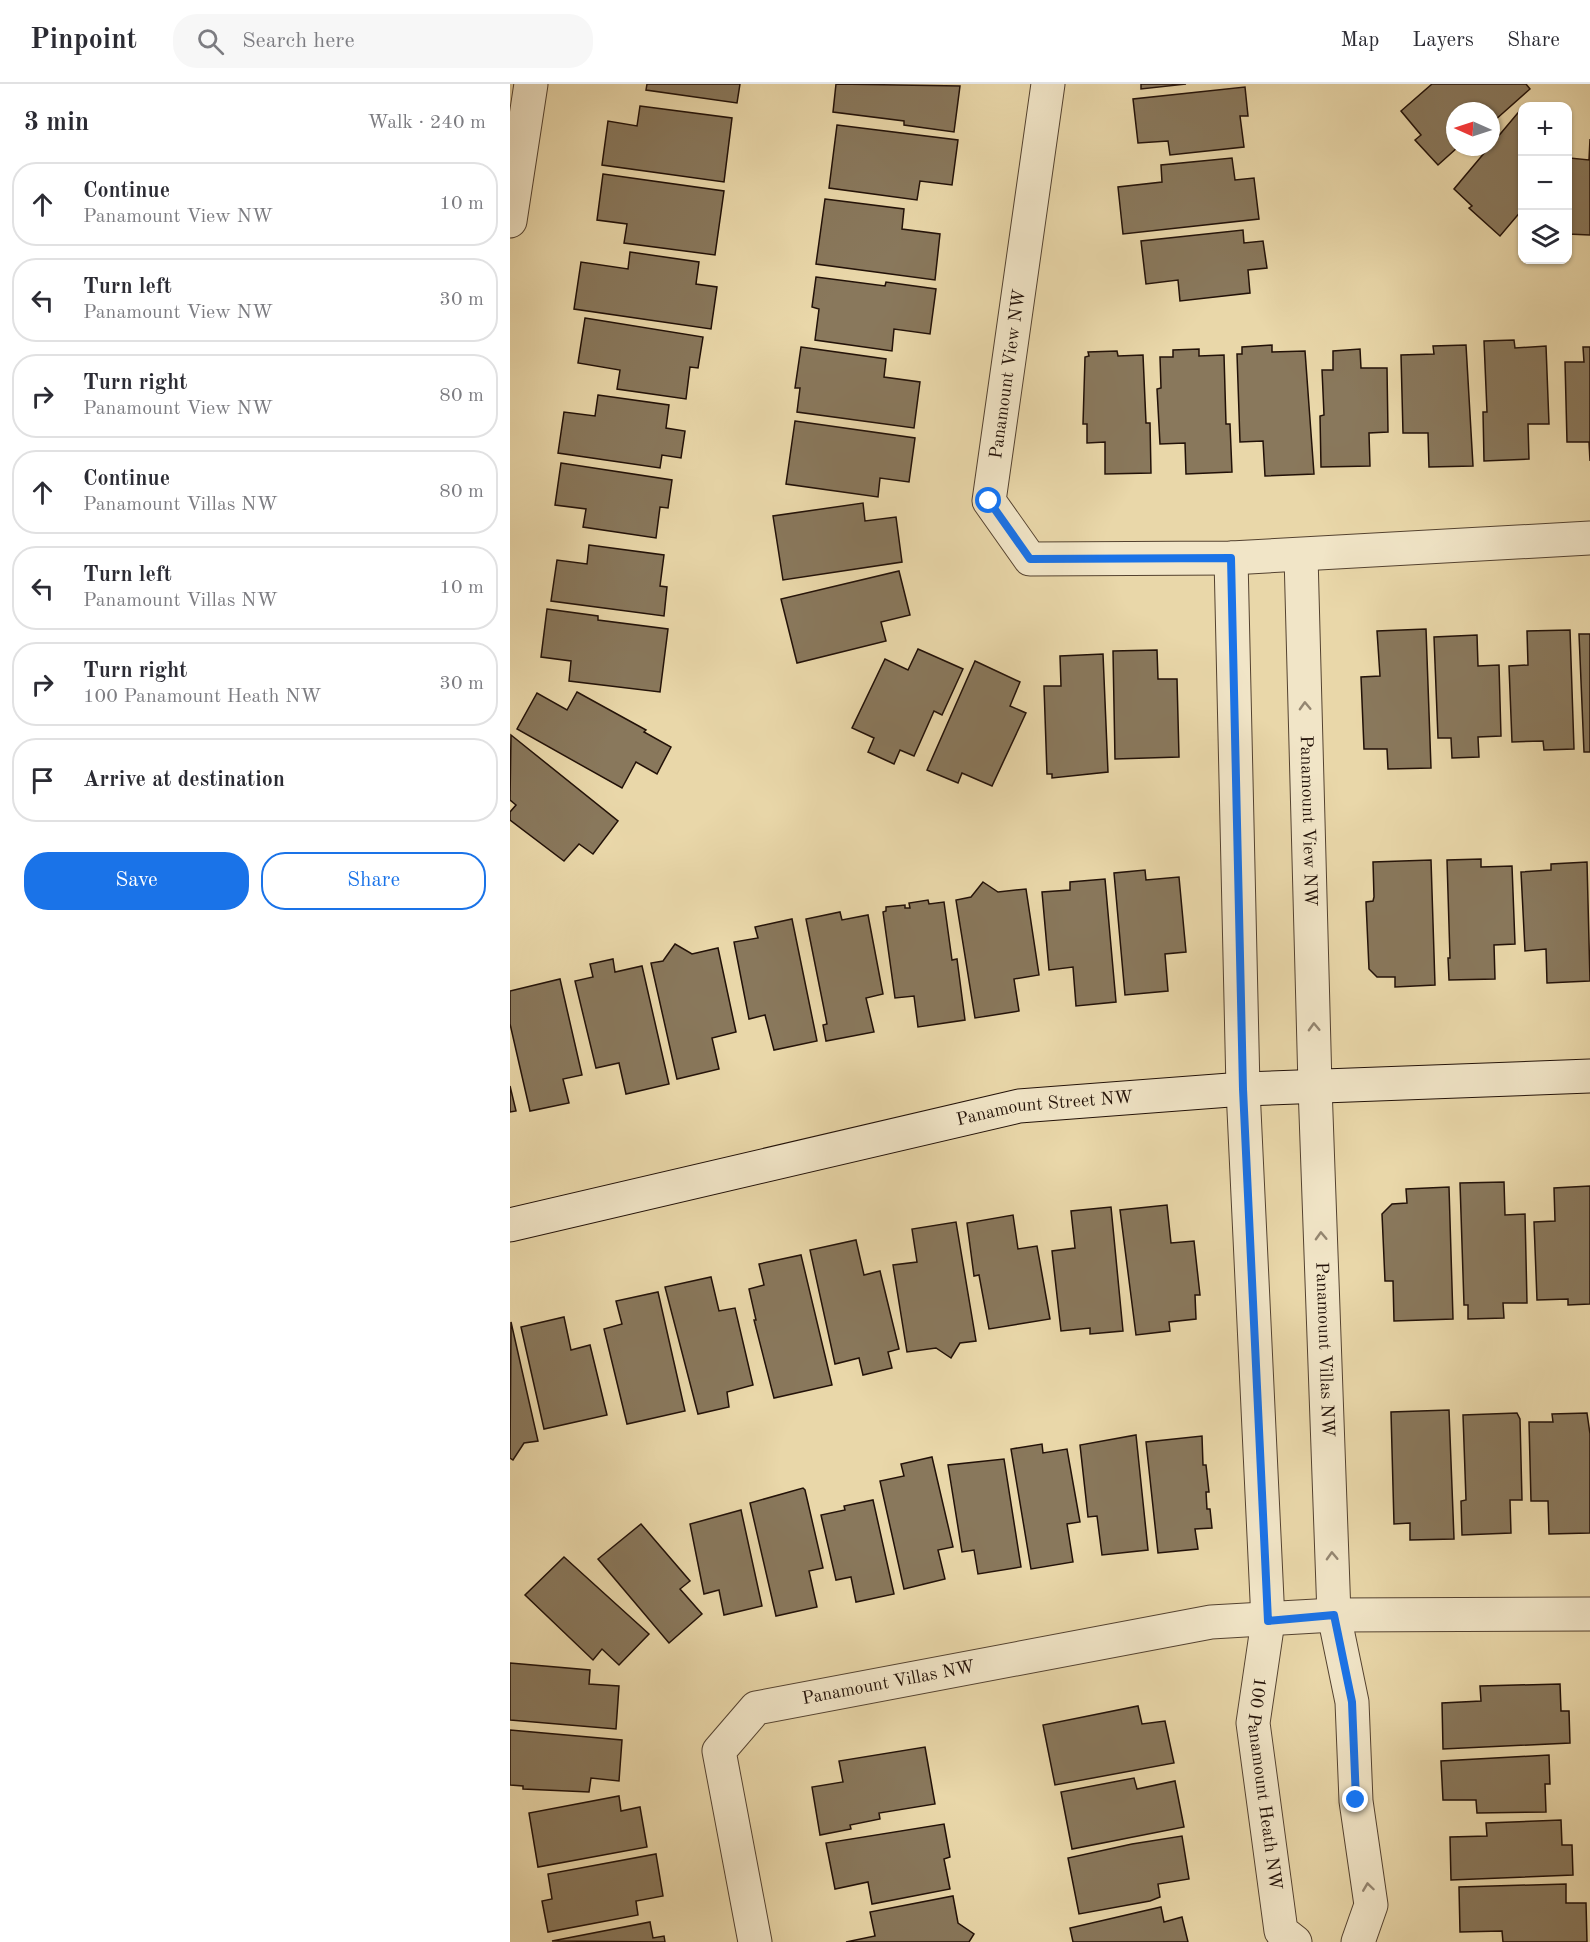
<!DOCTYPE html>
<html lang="en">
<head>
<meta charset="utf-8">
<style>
  :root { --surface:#fff; --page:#f7f7f7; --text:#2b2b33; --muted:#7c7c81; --line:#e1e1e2; --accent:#1a73e8 }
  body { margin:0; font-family:"Old Standard TT",serif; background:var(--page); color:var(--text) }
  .controls { position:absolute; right:18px; top:18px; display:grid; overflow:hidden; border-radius:12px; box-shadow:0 2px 4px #0004 }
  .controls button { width:54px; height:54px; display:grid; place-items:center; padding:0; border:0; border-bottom:2px solid var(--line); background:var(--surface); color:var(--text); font:30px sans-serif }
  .compass { position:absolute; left:936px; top:18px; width:54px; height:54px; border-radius:50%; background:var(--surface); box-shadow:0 2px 4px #0004; rotate:273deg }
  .stop { position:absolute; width:18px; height:18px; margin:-14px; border:4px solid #1a73e8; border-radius:50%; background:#fff }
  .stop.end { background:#1a73e8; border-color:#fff; box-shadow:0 2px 6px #0008 }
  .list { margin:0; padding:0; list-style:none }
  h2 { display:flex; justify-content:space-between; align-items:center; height:78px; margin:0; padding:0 24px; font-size:26px }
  h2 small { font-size:20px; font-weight:400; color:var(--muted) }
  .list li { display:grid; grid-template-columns:39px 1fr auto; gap:18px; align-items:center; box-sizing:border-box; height:84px; margin:0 12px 12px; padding:0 12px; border:2px solid var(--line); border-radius:24px }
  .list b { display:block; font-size:22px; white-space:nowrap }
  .list p { margin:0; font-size:20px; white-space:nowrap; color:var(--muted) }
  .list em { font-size:20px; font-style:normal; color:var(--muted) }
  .actions { display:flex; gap:12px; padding:18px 24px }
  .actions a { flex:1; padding:14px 0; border:2px solid var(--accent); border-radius:24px; text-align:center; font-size:21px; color:var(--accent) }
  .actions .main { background:var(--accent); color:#fff }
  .icon { flex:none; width:33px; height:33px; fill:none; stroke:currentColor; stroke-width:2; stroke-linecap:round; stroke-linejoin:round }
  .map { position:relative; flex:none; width:1080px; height:1858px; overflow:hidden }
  header { display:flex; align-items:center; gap:36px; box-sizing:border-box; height:84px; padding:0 30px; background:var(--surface); border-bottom:2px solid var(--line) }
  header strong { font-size:28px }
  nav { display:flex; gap:33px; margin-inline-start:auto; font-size:21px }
  .search { width:420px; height:54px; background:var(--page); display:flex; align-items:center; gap:15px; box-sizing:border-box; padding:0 21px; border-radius:24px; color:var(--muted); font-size:22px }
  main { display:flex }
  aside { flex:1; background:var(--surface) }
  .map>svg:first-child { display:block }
  .building { fill:#89785c; stroke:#221108; stroke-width:1.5 }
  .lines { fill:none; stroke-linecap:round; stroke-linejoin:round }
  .street-casing { stroke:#544230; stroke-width:35 }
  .secondary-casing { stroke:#221108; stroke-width:35 }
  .street { stroke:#f1e5c7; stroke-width:33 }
  .secondary { stroke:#f1e5c7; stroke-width:33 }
  .oneway { stroke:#948671 }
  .route { stroke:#1a73e8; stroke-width:8 }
  .labels { text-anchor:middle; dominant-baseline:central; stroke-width:4.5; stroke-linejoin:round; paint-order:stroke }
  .street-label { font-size:18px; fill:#221108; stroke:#f1e5c7 }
</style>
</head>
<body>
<header>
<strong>Pinpoint</strong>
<div class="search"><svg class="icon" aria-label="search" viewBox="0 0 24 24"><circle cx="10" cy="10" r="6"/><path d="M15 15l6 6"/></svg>Search here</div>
<nav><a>Map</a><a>Layers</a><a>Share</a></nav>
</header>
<main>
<aside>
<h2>3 min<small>Walk · 240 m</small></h2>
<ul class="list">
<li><svg class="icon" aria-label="ahead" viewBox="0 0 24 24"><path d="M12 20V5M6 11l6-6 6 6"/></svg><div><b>Continue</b><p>Panamount View NW</p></div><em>10 m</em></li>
<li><svg class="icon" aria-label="left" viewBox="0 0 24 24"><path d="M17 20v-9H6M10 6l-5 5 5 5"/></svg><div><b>Turn left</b><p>Panamount View NW</p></div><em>30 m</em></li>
<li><svg class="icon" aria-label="right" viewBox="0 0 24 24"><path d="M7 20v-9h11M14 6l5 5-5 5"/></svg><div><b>Turn right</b><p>Panamount View NW</p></div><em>80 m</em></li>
<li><svg class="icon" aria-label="ahead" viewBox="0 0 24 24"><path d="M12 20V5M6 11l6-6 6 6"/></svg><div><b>Continue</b><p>Panamount Villas NW</p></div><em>80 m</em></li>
<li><svg class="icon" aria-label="left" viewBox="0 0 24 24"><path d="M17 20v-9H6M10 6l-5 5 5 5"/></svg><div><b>Turn left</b><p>Panamount Villas NW</p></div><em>10 m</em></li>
<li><svg class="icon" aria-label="right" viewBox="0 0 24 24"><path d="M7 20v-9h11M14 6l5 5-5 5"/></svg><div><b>Turn right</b><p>100 Panamount Heath NW</p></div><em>30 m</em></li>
<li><svg class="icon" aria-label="arrive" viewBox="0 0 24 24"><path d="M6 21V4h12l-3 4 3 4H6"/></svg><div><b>Arrive at destination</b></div></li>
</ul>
<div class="actions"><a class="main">Save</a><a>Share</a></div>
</aside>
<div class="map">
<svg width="1080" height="1858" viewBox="0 0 1080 1858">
  <rect width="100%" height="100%" fill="#e9d7a9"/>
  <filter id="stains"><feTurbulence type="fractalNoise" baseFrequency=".00333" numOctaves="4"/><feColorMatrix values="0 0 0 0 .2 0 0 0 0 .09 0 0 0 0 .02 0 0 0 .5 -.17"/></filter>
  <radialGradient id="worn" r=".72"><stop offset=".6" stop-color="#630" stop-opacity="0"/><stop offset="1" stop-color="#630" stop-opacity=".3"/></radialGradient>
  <g class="building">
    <polygon points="137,0 230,0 227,19 136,6"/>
    <polygon points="326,0 450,2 444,48 394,41 394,37 323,28"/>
    <polygon points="631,0 676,0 631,5"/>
    <polygon points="922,0 1016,0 1020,5 984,37 981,27 945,27 945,63 948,63 928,81 905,56 911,51 891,27"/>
    <polygon points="735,3 738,32 730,32 734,63 660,71 658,57 628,59 623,15"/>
    <polygon points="130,22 222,34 214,98 92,81 98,37 127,42"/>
    <polygon points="1012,24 1012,126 990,152 959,124 962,122 944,105"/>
    <polygon points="327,41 448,56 442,101 410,97 407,116 319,104"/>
    <polygon points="1080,55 1080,151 1058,150 1060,74 1079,76"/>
    <polygon points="722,74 725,96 744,94 749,135 613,150 608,103 652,98 651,81"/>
    <polygon points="93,90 214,107 205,171 114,159 117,140 87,136"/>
    <polygon points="315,115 394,125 392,145 430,150 425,196 306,180"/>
    <polygon points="733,146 734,159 753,157 757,184 738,186 740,209 670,217 668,196 636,200 631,157"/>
    <polygon points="120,168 189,178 186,200 207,203 201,245 64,225 71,178 118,185"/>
    <polygon points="306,193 375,202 376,198 426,205 420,250 384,245 382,267 305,256 309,225 302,223"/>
    <polygon points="75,234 193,253 188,284 180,283 176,315 107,305 110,286 68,279"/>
    <polygon points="1004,256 1005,264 1036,262 1039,340 1018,340 1019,375 974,377 973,328 977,328 974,257"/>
    <polygon points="762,261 762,268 795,267 804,390 755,392 753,357 730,358 727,270 732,270 732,263"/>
    <polygon points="956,261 963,382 919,383 918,349 893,349 891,271 924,270 923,262"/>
    <polygon points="291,263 376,275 374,293 410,298 404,344 287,328 290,304 285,304"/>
    <polygon points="1073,263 1080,263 1080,377 1079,358 1057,358 1055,278 1074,278"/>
    <polygon points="689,265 689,272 714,271 716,340 720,340 722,388 676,390 675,359 650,360 647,305 651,304 650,273 663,273 663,266"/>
    <polygon points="850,265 851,284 877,284 878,348 859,349 860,382 811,383 810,332 814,331 812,286 823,286 823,267"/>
    <polygon points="607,267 608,272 633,271 636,339 640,339 641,389 595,390 595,358 577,359 577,340 573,340 575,273 579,272 578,268"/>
    <polygon points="88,311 159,321 156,344 175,347 171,374 152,371 150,384 48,369 54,328 85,332"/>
    <polygon points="285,337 405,354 399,398 370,394 368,413 276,400"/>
    <polygon points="51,379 162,396 158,424 150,423 146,454 73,443 76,425 45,421"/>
    <polygon points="353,419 355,437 386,433 392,478 273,496 263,432"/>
    <polygon points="79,461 154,471 150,502 157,503 154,532 41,517 47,476 77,480"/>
    <polygon points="389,487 400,531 371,538 376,557 287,579 271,515"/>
    <polygon points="37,525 88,532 88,536 158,545 150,608 59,597 61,577 31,573"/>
    <polygon points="916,545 921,684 878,685 877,665 854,665 851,593 870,592 867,547"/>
    <polygon points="1060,546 1064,665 1034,666 1033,657 1002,658 999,582 1018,581 1017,547"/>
    <polygon points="1069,550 1080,550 1080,668 1074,668"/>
    <polygon points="967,551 968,582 989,581 991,652 968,653 969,673 942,674 941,654 928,654 924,553"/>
    <polygon points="408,565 453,585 432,631 424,627 404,672 390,666 384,680 358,668 364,654 342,644 375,575 398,586"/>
    <polygon points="647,566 648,595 667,595 669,673 605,675 603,567"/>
    <polygon points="593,570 598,688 542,694 542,690 537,690 534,602 551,602 550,572"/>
    <polygon points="465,577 510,598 500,622 516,629 482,702 452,689 448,699 417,686"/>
    <polygon points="67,608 136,646 134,648 161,663 147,690 126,678 112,704 7,645 27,609 57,626"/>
    <polygon points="1,651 108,737 83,770 69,760 54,777 0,736 0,728 6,721 0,716"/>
    <polygon points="971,775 971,783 1002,782 1005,860 984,861 985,895 939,896 938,874 940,874 937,776"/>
    <polygon points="921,776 925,901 885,903 885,893 867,893 859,885 856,818 863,817 864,813 863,778"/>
    <polygon points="1077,778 1080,897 1037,899 1036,865 1015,867 1011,788 1041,786 1041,780"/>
    <polygon points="635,786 636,796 669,793 676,868 655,870 658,907 615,911 604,789"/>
    <polygon points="595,795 606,918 566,922 563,883 539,886 532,808 560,806 560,798"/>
    <polygon points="473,798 488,808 516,805 529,891 504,895 509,927 465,934 446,816 461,813"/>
    <polygon points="418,816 419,820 434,818 442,876 447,875 455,936 408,943 404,912 385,914 373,828 376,827 376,823 395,821 395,824 400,824 399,819"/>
    <polygon points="330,828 332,836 358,831 373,910 356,914 364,948 316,957 313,941 317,940 296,835"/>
    <polygon points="282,835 307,957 264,966 255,931 239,935 224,858 248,854 245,843"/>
    <polygon points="165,860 182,870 208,864 226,948 202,954 209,985 167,995 141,879 153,877"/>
    <polygon points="103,875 105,888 132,882 159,1000 116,1010 109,979 86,984 65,897 83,893 80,880"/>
    <polygon points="50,895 72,991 53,995 59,1019 20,1027 0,940 0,907"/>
    <polygon points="0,1002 6,1027 0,1028"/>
    <polygon points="994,1098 995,1131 1015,1130 1017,1219 993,1219 994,1234 958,1235 958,1221 954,1221 950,1099"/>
    <polygon points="1080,1102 1080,1220 1058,1221 1058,1215 1027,1216 1024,1138 1045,1137 1044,1104"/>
    <polygon points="939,1103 943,1235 884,1237 883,1197 875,1197 872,1130 882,1120 897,1119 896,1105"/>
    <polygon points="657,1121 661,1159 684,1157 690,1211 685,1211 686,1235 659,1238 660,1247 626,1251 610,1126"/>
    <polygon points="601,1123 613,1247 580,1250 580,1244 551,1247 542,1167 565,1164 561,1127"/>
    <polygon points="503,1131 508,1165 527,1162 540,1235 479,1245 469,1191 464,1192 457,1139"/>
    <polygon points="446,1138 466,1257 450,1259 441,1274 426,1264 397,1268 383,1181 407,1178 402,1145"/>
    <polygon points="346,1156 354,1191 370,1187 389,1265 378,1268 382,1284 353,1291 349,1274 325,1280 300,1166"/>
    <polygon points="291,1171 322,1301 264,1314 244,1236 246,1236 239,1205 254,1201 249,1180"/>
    <polygon points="201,1193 209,1227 225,1224 243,1301 217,1308 219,1323 188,1330 155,1203"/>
    <polygon points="148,1208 175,1327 117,1340 94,1245 112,1240 106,1217"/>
    <polygon points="54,1233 61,1266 80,1261 97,1331 34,1345 11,1243"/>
    <polygon points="1,1238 28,1357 14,1359 3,1376 0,1374"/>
    <polygon points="939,1326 944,1455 900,1456 900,1439 884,1440 881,1328"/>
    <polygon points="1007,1329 1010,1335 1012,1416 1000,1416 1001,1449 952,1451 951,1417 956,1416 953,1331"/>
    <polygon points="1077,1329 1080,1350 1080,1449 1039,1450 1038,1417 1021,1417 1019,1338 1043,1338 1042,1330"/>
    <polygon points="626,1351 638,1466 592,1471 587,1432 578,1433 570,1361"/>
    <polygon points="692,1352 693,1381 696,1381 699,1408 696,1408 697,1425 700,1425 702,1444 685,1445 688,1465 648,1469 636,1358"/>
    <polygon points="532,1360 533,1369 557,1365 570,1438 557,1440 563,1478 521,1485 501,1365"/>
    <polygon points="422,1373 443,1463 428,1466 435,1495 394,1505 370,1397 394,1392 391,1380"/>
    <polygon points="494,1375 511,1483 468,1490 464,1466 452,1468 438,1381"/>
    <polygon points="293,1404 295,1406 313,1484 299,1487 307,1523 266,1532 240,1419"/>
    <polygon points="363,1416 384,1510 346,1518 341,1493 326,1496 311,1431 335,1426 334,1422"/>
    <polygon points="231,1426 252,1522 214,1531 209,1506 194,1510 180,1440"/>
    <polygon points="131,1440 180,1497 170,1505 192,1530 159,1559 88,1475"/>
    <polygon points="54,1473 139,1550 109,1581 92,1565 83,1576 15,1511"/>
    <polygon points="0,1579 80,1586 79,1600 109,1602 106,1645 0,1636"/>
    <polygon points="1050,1600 1051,1627 1059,1627 1060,1659 933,1665 932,1619 971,1617 970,1602"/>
    <polygon points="628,1622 632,1640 655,1637 664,1679 545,1701 533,1641"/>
    <polygon points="0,1646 112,1656 109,1697 81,1694 79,1708 13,1705 13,1702 0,1701"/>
    <polygon points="415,1663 425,1720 369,1729 370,1735 340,1741 341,1745 310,1751 302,1703 333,1698 329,1677"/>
    <polygon points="1039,1671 1040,1700 1035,1700 1036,1728 967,1729 966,1716 933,1716 931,1677"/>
    <polygon points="624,1694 627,1705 665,1697 674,1743 562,1765 551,1708"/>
    <polygon points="109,1712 111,1727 130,1723 137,1763 28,1783 19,1729"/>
    <polygon points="1051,1736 1052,1761 1062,1761 1063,1791 941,1796 940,1753 977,1752 976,1739"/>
    <polygon points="434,1740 440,1773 434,1775 440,1805 362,1820 358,1798 325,1805 316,1759"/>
    <polygon points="672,1752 679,1795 648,1800 650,1813 640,1817 569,1830 558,1774 622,1760"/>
    <polygon points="146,1770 153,1812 126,1817 128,1831 38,1848 32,1817 42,1815 38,1790"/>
    <polygon points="1056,1800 1056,1819 1076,1819 1077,1858 993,1858 992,1847 950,1848 949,1803"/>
    <polygon points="443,1812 448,1839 464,1850 459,1858 336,1858 365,1852 360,1828"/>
    <polygon points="651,1823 654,1838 672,1833 678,1858 563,1858 560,1844"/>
    <polygon points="140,1838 143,1854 154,1852 155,1858 42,1857"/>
  </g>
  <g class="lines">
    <defs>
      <g id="street">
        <polyline points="538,0 479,417 520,475 721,474 1080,454"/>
        <polyline points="0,137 21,0"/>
        <path id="s1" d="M791,471L805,1002L824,1531L842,1618L846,1717L861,1821L848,1858"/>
        <path id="s2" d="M721,474L733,1005L758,1537L743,1639L771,1847L785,1858"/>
        <path id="s3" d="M245,1858L209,1667L246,1624L701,1538L824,1531L1080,1530"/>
      </g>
      <g id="secondary">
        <path id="s4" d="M0,1141L509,1022L733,1005L1080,992"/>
      </g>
    </defs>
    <use href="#street" class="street-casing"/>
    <use href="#secondary" class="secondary-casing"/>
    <use href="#street" class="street"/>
    <use href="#secondary" class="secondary"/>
  </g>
  <defs><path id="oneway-chevron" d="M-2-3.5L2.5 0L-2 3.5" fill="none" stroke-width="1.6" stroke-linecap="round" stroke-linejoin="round" transform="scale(1.5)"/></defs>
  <g class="oneway">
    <use href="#oneway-chevron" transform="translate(795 622) rotate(-92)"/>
    <use href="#oneway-chevron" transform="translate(804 943) rotate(-92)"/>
    <use href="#oneway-chevron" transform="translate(811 1152) rotate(-92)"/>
    <use href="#oneway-chevron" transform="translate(822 1472) rotate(-92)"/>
    <use href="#oneway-chevron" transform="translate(858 1803) rotate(-98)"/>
  </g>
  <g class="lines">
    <polyline class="route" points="479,417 520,475 721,474 733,1005 758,1537 824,1531 842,1618 846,1716"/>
  </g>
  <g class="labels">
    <g class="street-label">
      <text transform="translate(498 290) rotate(-82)">Panamount View NW</text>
      <text stroke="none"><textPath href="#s1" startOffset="266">Panamount View NW</textPath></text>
      <text stroke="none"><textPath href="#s4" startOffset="548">Panamount Street NW</textPath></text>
      <text stroke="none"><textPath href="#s1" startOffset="795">Panamount Villas NW</textPath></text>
      <text stroke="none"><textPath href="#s3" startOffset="386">Panamount Villas NW</textPath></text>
      <text stroke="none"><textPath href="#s2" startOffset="1228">100 Panamount Heath NW</textPath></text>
    </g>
  </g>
  <rect width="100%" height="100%" filter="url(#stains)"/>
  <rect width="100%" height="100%" fill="url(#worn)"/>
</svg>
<div class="controls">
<button>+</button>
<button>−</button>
<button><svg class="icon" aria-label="layers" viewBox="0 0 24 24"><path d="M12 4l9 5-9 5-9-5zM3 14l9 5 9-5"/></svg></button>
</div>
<svg class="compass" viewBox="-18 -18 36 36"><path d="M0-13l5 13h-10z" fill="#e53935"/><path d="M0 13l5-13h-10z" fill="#7c7c81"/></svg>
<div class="stop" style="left:479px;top:417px"></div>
<div class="stop end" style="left:846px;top:1716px"></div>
</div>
</main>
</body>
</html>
